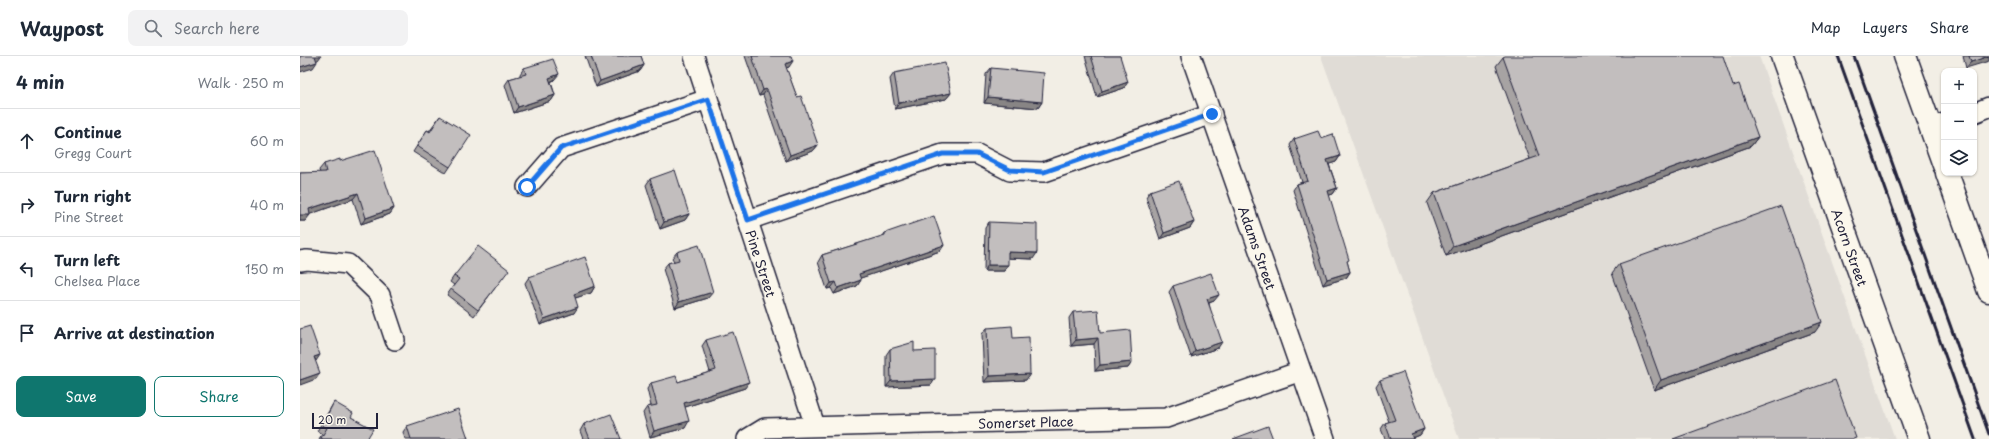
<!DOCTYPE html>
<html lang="en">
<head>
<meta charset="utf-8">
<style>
  :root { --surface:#fff; --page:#f2f2f3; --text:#1f2937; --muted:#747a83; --line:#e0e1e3; --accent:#0f766e }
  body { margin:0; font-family:"Playpen Sans",sans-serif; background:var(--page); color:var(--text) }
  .controls { position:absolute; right:12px; top:12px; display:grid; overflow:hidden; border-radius:8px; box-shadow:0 1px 3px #0004 }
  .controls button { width:36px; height:36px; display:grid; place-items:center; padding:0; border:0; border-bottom:1px solid var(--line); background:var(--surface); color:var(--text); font:20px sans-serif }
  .scale { position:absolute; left:12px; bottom:10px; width:66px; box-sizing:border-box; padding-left:4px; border:2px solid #22223b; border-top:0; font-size:11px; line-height:14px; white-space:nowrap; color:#22223b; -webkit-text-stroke:3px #fbf7ec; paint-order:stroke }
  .stop { position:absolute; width:12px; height:12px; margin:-9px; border:3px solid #1a73e8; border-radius:50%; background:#fff }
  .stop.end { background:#1a73e8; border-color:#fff; box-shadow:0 1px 4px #0008 }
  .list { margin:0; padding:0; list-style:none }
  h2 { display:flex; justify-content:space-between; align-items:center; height:52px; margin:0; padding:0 16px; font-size:17px }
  h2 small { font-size:13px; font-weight:400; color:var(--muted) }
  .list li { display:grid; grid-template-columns:26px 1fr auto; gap:12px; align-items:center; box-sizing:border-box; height:64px; padding:0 16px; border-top:1px solid var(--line) }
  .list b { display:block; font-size:15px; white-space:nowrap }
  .list p { margin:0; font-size:13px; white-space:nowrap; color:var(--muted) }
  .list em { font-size:13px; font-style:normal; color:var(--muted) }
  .actions { display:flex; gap:8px; padding:12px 16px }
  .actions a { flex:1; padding:9px 0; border:1px solid var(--accent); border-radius:8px; text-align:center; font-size:14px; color:var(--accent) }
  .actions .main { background:var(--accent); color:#fff }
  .icon { flex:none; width:22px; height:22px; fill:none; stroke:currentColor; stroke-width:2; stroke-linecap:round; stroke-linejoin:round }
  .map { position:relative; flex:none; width:1689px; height:383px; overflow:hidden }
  header { display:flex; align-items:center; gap:24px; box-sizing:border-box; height:56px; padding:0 20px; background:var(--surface); border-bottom:1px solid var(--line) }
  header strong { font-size:19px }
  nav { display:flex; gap:22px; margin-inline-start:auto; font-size:14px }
  .search { width:280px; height:36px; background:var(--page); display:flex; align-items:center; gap:10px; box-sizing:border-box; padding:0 14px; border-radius:8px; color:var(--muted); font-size:15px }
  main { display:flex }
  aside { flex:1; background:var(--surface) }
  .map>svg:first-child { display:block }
  .built { fill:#e0dcd6 }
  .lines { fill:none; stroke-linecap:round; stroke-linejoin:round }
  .minor-casing { stroke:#22223b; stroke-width:22 }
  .tertiary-casing { stroke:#22223b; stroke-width:25 }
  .minor { stroke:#fbf7ec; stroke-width:19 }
  .tertiary { stroke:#fbf7ec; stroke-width:22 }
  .rail { stroke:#22223b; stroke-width:3 }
  .wall { fill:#a7a3a3; stroke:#22223b }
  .shaded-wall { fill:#888585; stroke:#22223b }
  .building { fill:#c2bebe; stroke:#22223b }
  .route { stroke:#1a73e8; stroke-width:5 }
  .labels { text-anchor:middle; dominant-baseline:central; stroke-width:3.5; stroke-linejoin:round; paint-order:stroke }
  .street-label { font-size:13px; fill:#22223b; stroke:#fbf7ec }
</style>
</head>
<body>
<header>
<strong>Waypost</strong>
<div class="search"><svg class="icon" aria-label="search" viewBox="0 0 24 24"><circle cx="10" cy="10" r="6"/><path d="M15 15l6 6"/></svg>Search here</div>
<nav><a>Map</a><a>Layers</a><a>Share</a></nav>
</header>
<main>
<aside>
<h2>4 min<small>Walk · 250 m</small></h2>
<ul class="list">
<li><svg class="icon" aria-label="ahead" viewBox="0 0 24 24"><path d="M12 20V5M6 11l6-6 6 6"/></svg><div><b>Continue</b><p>Gregg Court</p></div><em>60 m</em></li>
<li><svg class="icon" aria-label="right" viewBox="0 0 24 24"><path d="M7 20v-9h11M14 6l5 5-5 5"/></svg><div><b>Turn right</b><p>Pine Street</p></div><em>40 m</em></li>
<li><svg class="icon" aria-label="left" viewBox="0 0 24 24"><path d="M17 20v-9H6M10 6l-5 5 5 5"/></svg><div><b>Turn left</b><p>Chelsea Place</p></div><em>150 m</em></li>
<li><svg class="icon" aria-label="arrive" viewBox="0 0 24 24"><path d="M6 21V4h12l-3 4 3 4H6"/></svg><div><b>Arrive at destination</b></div></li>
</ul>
<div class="actions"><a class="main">Save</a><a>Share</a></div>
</aside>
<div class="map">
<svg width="1689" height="383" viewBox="0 0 1689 383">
  <rect width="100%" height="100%" fill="#f2eee5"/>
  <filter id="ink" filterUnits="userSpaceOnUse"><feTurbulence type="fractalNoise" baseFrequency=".025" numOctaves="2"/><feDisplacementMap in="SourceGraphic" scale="8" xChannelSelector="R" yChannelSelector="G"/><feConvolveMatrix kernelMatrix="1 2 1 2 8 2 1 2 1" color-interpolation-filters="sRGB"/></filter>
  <g filter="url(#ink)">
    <polygon class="built" points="1021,0 1459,0 1595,383 1159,383"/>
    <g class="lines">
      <defs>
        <g id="minor">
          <path id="s1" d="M394,0L515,370"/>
          <path id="s2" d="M891,0L1025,383"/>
          <polyline points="1674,57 1689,51"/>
          <polyline points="1631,72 1644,67"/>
          <polyline points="227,131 261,92 408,43"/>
          <polyline points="448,164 643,98 677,98 710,115 744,116 912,58"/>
          <polyline points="0,205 7,204 48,208 80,239 95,284"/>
          <path id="s3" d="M447,383L465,372L866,362L1001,315"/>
        </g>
        <g id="tertiary">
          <path id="s4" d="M1482,0L1619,383"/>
          <polyline points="1605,0 1644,109"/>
          <polyline points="1647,117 1689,235"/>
        </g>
      </defs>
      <use href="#minor" class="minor-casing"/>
      <use href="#tertiary" class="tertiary-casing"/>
      <use href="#minor" class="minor"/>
      <use href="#tertiary" class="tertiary"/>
      <g class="rail">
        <polyline points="1538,0 1675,383"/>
        <polyline points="1554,0 1689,378"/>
      </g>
    </g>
    <g class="wall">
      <polygon points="285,0 341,0 344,9 340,15 296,31"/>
      <polygon points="445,0 491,0 489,11 486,12 497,41 518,89 513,95 486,105 463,39 459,40"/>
      <polygon points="785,0 820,0 824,32 797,41"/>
      <polygon points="1663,0 1689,0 1666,12"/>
      <polygon points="1203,1 1433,30 1458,81 1451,90 1146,200 1127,147 1134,137 1230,103 1196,10"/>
      <polygon points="224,12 254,24 251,26 255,39 251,45 214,57 205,29 209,23 220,20 220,18"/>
      <polygon points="691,12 742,46 738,52 684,47 686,18"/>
      <polygon points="594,17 651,37 646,43 595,53 590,23"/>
      <polygon points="140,60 150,111 146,117 113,96 127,74 129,75"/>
      <polygon points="1021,82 1040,100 1036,106 1029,108 1037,132 1033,138 1029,139 1050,216 1046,222 1023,229 993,134 997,128 1002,126 990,89 994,83"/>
      <polygon points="40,105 94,152 90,158 61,168 53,143 10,158 5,165 0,165 0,117 20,117 19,114 24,108"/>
      <polygon points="350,123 389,158 385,164 360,173 346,129"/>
      <polygon points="850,135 894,166 890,172 860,183 846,141"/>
      <polygon points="689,166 733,203 708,202 704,215 684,215 685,172"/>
      <polygon points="585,177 644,189 640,195 560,222 561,224 557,230 534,238 531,232 527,233 518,206 522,199 583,180"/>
      <polygon points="377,196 408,242 375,252 363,213 368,207 374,205 372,202"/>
      <polygon points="1319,208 1515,276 1354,334 1312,217"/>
      <polygon points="154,220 204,220 174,260 147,239 154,229 150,226"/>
      <polygon points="229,221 295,230 291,237 275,242 274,257 240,269 225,227"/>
      <polygon points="873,230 914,245 909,247 918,292 891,301 869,236"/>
      <polygon points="773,256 800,277 832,306 828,312 795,315 794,288 771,290 769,262"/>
      <polygon points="687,272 713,282 726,324 684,326 682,278"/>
      <polygon points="406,284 445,332 385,351 385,372 350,381 343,357 347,351 351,350 347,333 351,327 378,326 410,316 402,290"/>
      <polygon points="590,293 635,323 631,329 586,331 586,299"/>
      <polygon points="1080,324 1124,373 1120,379 1113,382 1113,383 1085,383 1081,373 1085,367 1089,366 1076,330"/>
      <polygon points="34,346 51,361 67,383 19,383 22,378 17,375 30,353"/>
      <polygon points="284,368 321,383 283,383 280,375"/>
      <polygon points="107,370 168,382 167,383 105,383 103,376"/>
    </g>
    <g class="shaded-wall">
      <polygon points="15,0 21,0 18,4 11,6"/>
      <polygon points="1689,0 1689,5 1666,12 1671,6"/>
      <polygon points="493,5 489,11 481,14 485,8"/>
      <polygon points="17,6 13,12 0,16 0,11"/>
      <polygon points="344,9 340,15 296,31 300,25"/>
      <polygon points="259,18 254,24 245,28 249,22"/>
      <polygon points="828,26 824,32 797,41 802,35"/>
      <polygon points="467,33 463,39 459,40 463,34"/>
      <polygon points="651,37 646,43 595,53 599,47"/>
      <polygon points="255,39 251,45 214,57 218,51"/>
      <polygon points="688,41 742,46 738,52 684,47"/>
      <polygon points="1458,81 1451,90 1146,200 1153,190"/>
      <polygon points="518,89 513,95 486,105 490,99"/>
      <polygon points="1040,100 1036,106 1023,110 1027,104"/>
      <polygon points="1037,132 1033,138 1024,141 1028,135"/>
      <polygon points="58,137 53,143 8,159 10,159 5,165 0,165 0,159 9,153"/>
      <polygon points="94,152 90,158 61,168 66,162"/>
      <polygon points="389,158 385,164 360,173 364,166"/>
      <polygon points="894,166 890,172 860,183 864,177"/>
      <polygon points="644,189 640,195 555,224 559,218"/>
      <polygon points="708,196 737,197 733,203 704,202"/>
      <polygon points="688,209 708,209 704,215 684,215"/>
      <polygon points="1050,216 1046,222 1023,229 1027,223"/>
      <polygon points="561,224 557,230 534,238 538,232"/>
      <polygon points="536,226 531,232 527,233 531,227"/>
      <polygon points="295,230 291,237 269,244 274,238"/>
      <polygon points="413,236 408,242 375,252 379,246"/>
      <polygon points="919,239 914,245 903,249 907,243"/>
      <polygon points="278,251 274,257 240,269 244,263"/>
      <polygon points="1522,266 1515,276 1354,334 1361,324"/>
      <polygon points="798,282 794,288 771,290 776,284"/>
      <polygon points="922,286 918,292 891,301 895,295"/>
      <polygon points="20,299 16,305 14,301"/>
      <polygon points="832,306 828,312 795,315 800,309"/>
      <polygon points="20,317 16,323 0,329 0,324"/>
      <polygon points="730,318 726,324 684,326 689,320"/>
      <polygon points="635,323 631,329 586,331 591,325"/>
      <polygon points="449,326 445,332 379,353 384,347"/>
      <polygon points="389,365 385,372 350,381 354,375"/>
      <polygon points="1124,373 1120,379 1110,383 1111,378"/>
    </g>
    <g class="building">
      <polygon points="0,0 15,0 17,6 0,11"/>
      <polygon points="291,0 341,0 344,9 300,25"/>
      <polygon points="452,0 491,0 493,5 485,8 497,41 501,40 518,89 490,99 467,33 463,34"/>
      <polygon points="791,0 820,0 828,26 802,35"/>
      <polygon points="1205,0 1423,0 1433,30 1439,28 1458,81 1153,190 1134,137 1239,100 1203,1"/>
      <polygon points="1669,0 1689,0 1671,6"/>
      <polygon points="253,3 259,18 249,22 255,39 218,51 209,23 226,18 224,12"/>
      <polygon points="645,7 651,37 599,47 594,17"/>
      <polygon points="691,12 744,17 742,46 688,41"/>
      <polygon points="140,60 171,79 150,111 117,90 127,74 130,76"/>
      <polygon points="1018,75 1021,82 1033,78 1040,100 1027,104 1037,132 1028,135 1049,204 1047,205 1050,216 1027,223 997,128 1008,125 994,83"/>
      <polygon points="75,94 94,152 66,162 58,137 9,153 10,159 0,159 0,117 26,116 24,108 40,103 40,105"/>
      <polygon points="375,114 389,158 364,166 350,123"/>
      <polygon points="879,125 894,166 864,177 850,135"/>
      <polygon points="1481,150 1522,266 1361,324 1319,208"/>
      <polygon points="634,160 644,189 559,218 561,224 538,232 536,226 531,227 522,199 585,179 585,177"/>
      <polygon points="689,166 737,168 737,197 708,196 708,209 688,209"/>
      <polygon points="399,189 413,236 379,246 368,207 379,204 377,196"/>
      <polygon points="178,190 209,214 178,254 151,233 159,223 154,220"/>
      <polygon points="285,201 295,230 274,238 278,251 244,263 229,221"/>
      <polygon points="911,217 919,239 907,243 922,286 895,295 873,230"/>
      <polygon points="798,254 800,277 830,274 832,306 800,309 798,282 776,284 773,256"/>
      <polygon points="10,270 20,299 14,301 20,317 0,324 0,273"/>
      <polygon points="712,270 713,282 729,281 730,318 689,320 687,272"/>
      <polygon points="433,276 449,326 384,347 389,365 354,375 347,351 357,349 351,327 376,320 378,326 416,314 406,284"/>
      <polygon points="614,286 614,295 635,294 635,323 591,325 590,293"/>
      <polygon points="1103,316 1124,373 1111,378 1113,383 1091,383 1085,367 1095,364 1080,324"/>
      <polygon points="1535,324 1556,382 1553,383 1373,383"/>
      <polygon points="34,346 53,357 51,361 73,373 67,383 23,383 21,382 27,372 22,369"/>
      <polygon points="158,353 168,382 165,383 111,383 107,370"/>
      <polygon points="311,358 321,383 290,383 284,368"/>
      <polygon points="968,370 973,383 933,383"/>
    </g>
  </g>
  <g class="lines" filter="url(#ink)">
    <polyline class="route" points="227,131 261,92 408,43 448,164 643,98 677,98 710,114 744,116 912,58"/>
  </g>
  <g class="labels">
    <g class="street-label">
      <text stroke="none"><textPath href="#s2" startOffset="203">Adams Street</textPath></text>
      <text stroke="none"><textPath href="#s4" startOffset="203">Acorn Street</textPath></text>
      <text stroke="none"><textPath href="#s1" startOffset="218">Pine Street</textPath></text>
      <text stroke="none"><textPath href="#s3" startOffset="282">Somerset Place</textPath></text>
    </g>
  </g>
</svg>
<div class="controls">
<button>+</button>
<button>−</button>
<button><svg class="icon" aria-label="layers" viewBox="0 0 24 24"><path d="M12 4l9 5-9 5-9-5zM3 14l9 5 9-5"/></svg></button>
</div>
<div class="scale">20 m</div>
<div class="stop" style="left:227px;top:131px"></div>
<div class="stop end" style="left:912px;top:58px"></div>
</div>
</main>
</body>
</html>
